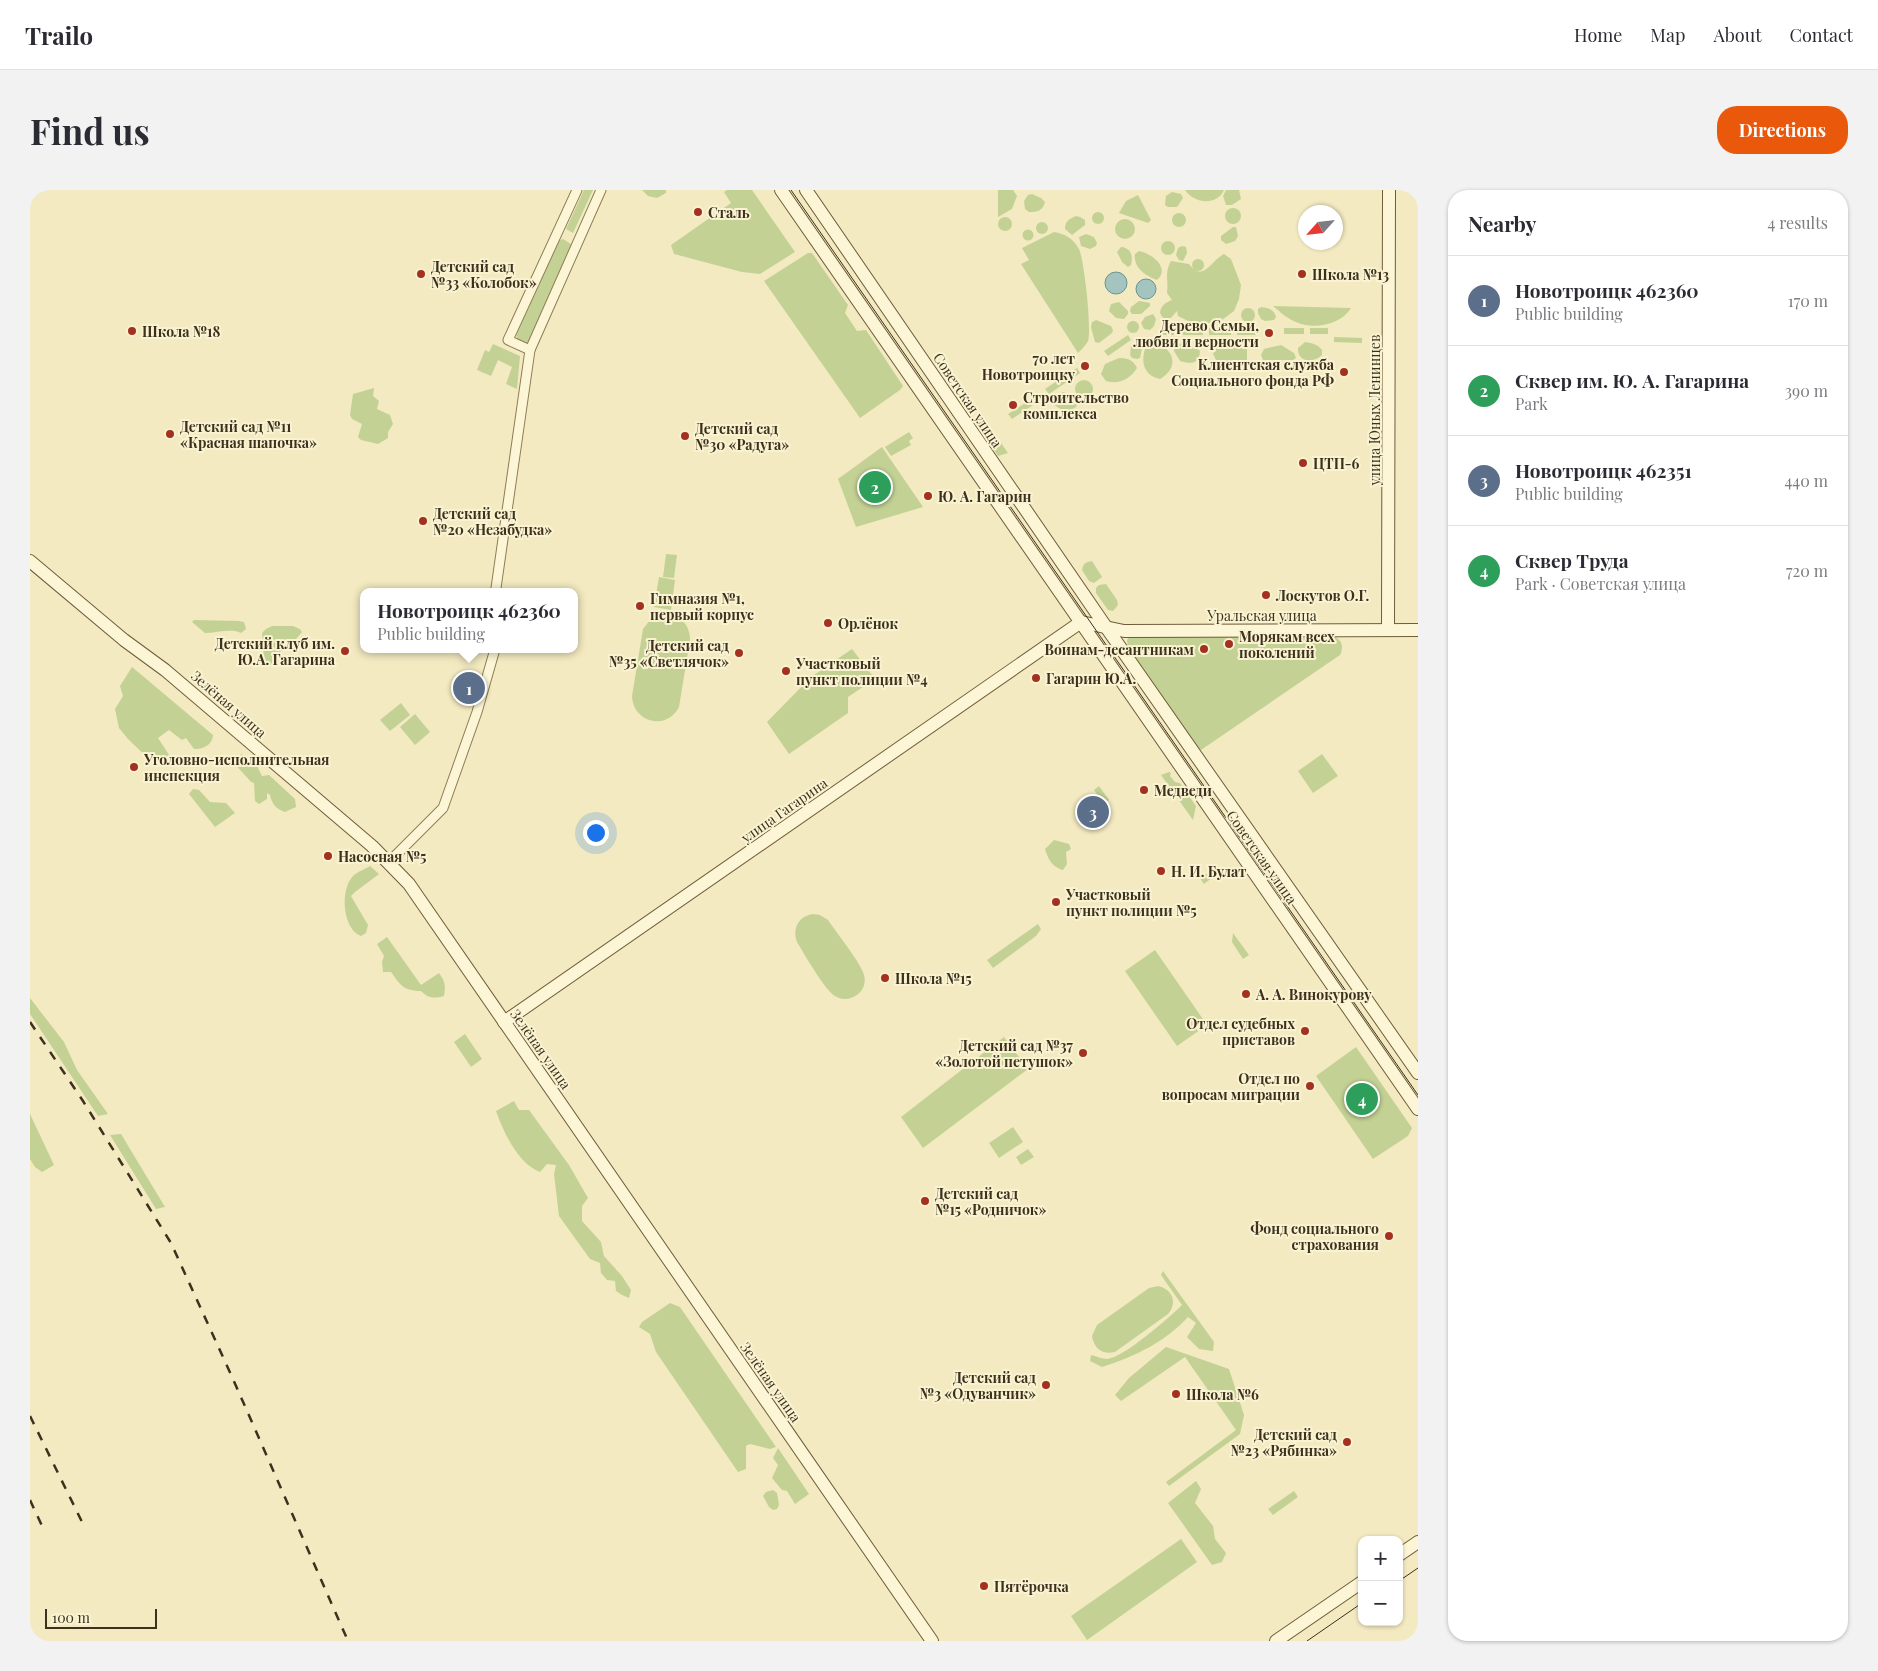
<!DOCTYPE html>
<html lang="en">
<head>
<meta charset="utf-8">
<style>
  :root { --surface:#fff; --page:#f2f2f3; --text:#2b2b33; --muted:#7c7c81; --line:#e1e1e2; --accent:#ea580c }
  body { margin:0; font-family:"Playfair Display",serif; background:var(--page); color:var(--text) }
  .controls { position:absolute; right:15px; bottom:15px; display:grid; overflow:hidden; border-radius:10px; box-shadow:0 1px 4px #0004 }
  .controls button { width:45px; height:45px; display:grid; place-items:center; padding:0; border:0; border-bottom:1px solid var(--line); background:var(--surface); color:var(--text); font:25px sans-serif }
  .compass { position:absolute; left:1268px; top:15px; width:45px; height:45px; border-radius:50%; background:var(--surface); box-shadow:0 1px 4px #0004; rotate:243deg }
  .scale { position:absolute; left:15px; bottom:12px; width:112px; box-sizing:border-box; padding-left:5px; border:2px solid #3d301c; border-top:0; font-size:14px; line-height:18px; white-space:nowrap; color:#3d301c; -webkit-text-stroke:4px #f9f3d2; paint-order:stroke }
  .you { position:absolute; left:565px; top:642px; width:18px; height:18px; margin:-12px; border:4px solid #fff; border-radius:50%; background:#1a73e8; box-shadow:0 0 0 8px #1a73e833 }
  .badge { display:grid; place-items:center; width:32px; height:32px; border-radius:50%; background:var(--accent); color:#fff; font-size:16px; font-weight:700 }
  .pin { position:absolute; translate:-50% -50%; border:2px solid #fff; box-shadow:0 1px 5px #0006 }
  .popup { position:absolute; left:330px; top:398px; width:218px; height:65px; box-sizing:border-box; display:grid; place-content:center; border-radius:10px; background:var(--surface); filter:drop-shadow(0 1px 4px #0005); font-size:16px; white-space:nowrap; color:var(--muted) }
  .popup b { font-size:19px; color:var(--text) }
  .popup::after { content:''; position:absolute; left:50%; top:100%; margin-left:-10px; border:10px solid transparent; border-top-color:var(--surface) }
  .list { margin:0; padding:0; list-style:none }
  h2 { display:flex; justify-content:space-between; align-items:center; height:65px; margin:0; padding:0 20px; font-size:21px }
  h2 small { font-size:16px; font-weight:400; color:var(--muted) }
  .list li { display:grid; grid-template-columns:32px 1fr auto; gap:15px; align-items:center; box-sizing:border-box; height:90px; padding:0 20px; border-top:1px solid var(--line) }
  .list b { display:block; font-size:19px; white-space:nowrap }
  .list p { margin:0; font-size:16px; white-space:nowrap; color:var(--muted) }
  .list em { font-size:16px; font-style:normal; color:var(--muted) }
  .map { position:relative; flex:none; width:1388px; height:1451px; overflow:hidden; border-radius:20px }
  header { display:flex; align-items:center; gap:30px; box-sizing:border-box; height:70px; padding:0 25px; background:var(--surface); border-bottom:1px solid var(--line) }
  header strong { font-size:24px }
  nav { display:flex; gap:28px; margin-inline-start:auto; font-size:18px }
  .intro { display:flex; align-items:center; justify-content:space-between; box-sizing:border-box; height:120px; padding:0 30px }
  h1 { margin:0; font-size:35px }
  .button { padding:12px 22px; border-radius:20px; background:var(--accent); color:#fff; font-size:18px; font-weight:700 }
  main { display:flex; gap:30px; padding:0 30px }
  aside { flex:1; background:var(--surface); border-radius:20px; box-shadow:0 1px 4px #0004 }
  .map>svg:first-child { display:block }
  .green { fill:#c3d294 }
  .water { fill:#a4c5bf; stroke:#6a948f }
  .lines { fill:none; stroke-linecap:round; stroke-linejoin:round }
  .street-casing { stroke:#8e7c56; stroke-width:11 }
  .secondary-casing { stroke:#705c3a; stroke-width:14 }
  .street { stroke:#fcf6d6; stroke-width:9 }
  .secondary { stroke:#fcf6d6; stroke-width:12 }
  .tram { stroke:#3d301c; stroke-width:1 }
  .rail { stroke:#3d301c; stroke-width:2.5; stroke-dasharray:9 9; stroke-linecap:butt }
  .poi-dot { fill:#a43020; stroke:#f9f3d2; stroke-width:2 }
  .labels { text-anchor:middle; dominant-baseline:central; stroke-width:4; stroke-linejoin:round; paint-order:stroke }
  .poi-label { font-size:14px; font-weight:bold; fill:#3d301c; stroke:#f9f3d2; text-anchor:start }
  .street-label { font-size:14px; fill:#3d301c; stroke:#f9f3d2 }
</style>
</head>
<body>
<header>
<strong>Trailo</strong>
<nav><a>Home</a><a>Map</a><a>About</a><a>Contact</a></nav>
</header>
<div class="intro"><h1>Find us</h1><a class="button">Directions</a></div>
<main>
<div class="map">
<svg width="1388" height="1451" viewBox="0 0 1388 1451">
  <rect width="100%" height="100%" fill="#f3eac1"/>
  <g class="green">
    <polygon points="554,0 563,0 543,43 536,39"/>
    <polygon points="612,0 636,0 636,3 627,8 618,6"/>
    <polygon points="697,0 722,0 765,62 730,84 712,82 644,64 641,55 701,13 694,2"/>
    <polygon points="968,0 983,0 987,6 982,19 968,27"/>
    <path d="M1155,0H1194C1187,16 1164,14 1155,0Z"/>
    <polygon points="1196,0 1209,0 1211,9 1202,15 1196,15 1193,6"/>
    <polygon points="1142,2 1151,4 1153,8 1147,17 1138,17 1135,15 1136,6"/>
    <path d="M1002,4L1011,8L1015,12C1013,21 1007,22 999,22L995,19L994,11L998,5Z"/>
    <polygon points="1108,5 1121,30 1118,33 1089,23 1096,11"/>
    <circle cx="1203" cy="26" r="8"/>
    <circle cx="1068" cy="28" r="6"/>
    <circle cx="1149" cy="30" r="7"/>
    <path d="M1046,26L1050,27L1055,30V35L1042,45L1035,39C1035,31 1039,29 1046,26Z"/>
    <circle cx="975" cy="34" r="7"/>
    <circle cx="1095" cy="39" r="10"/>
    <circle cx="1012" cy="38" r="6"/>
    <polygon points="1203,37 1206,37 1208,46 1205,51 1196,54 1191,50 1191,46"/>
    <circle cx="998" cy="45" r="5.5"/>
    <path d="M1024,42C1035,44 1043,48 1049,59C1054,69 1062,140 1058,151C1056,155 1051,160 1048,163L991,74L999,70L992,58Z"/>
    <polygon points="1056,44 1064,47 1067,53 1066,56 1060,59 1051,56 1049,47"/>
    <polygon points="533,49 541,54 542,57 499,152 493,153 488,151 485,141 527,51"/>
    <circle cx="1138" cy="58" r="7"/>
    <polygon points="1152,56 1156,57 1157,63 1153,71 1149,70 1146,65 1148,58"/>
    <path d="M1091,57C1102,58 1103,67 1101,75L1098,77L1092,72L1087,62Z"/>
    <path d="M1109,61C1121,63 1141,78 1127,90C1115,86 1103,77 1105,64Z"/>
    <polygon points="778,63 782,63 818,115 815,123 827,141 836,140 873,196 870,200 830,228 734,91"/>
    <path d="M1194,64L1201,69L1211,95L1209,109L1204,121L1188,133H1162L1148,126L1147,121L1139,130H1134L1130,123C1131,115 1135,113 1142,110L1137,103C1139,90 1134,84 1141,71L1159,74C1174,93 1180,71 1194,64Z"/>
    <circle cx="1168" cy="75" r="6"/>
    <polygon points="1109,111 1120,113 1120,116 1111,124 1102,124 1100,121 1101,117"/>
    <polygon points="1089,112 1098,121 1098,124 1094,129 1086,128 1079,121 1081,114"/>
    <path d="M1243,116L1321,118C1311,135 1283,140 1266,132C1258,129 1250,122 1243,116Z"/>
    <path d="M1231,117C1238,118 1244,119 1246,127L1244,130L1235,131L1231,129L1228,123V119Z"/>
    <circle cx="1218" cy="125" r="7"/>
    <polygon points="1123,124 1126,129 1124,136 1120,140 1114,139 1111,133 1115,127"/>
    <polygon points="1066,130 1081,136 1083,140 1082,143 1069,153 1065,152 1061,137 1062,132"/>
    <circle cx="1103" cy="137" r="6"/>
    <circle cx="1239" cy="143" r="5.5"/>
    <polygon points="1144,138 1144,145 1129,145 1129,139"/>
    <polygon points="1173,138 1173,145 1151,145 1151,139"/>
    <rect x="1179" y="138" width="22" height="7"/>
    <rect x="1207" y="138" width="19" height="7"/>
    <rect x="1254" y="138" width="20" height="6"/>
    <rect x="1280" y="138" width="18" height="6"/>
    <polygon points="1098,145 1101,150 1078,166 1074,161"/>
    <polygon points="1304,147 1332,148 1332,153 1304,152"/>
    <path d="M1125,151C1144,160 1150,177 1130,189C1111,185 1110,167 1118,152Z"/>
    <polygon points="1106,152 1112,158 1110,168 1107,169 1102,168 1100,165 1101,156"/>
    <path d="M1157,152L1170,161C1169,175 1160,174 1150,171L1144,161L1145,155Z"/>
    <path d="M1275,152C1282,153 1287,154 1292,160V165C1283,174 1267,172 1268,158Z"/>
    <path d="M1202,153L1215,156L1217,160V170C1208,176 1196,174 1186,170L1183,164L1186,158Z"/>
    <polygon points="463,154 490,166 487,199 476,194 482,177 468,170 461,186 447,180 455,160 459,162"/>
    <polygon points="1251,155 1264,163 1266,168 1263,170 1233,170 1231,165 1234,159"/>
    <path d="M1089,168C1098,168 1103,170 1107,178C1100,189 1089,195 1076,191L1071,184L1075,174Z"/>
    <polygon points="1047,178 1050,183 1019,204 1015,199"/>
    <circle cx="1054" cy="199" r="9"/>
    <polygon points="344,198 343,206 349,211 347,219 360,225 363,234 358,242 358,248 348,254 331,250 328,247 332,234 322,229 320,225 323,204"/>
    <path d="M1033,202L1044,206L1048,212L1046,217C1036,223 1029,220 1022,212L1023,208Z"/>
    <polygon points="1000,210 1003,215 982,229 978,224"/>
    <polygon points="879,242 883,248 879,251 881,255 861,266 855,257"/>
    <polygon points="966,246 978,263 968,266 962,257"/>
    <polygon points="852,257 893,317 826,337 808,289"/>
    <polygon points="636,364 647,365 644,388 633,387"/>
    <path d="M1062,371L1072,387L1064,393L1059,391L1052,380C1053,374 1055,372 1062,371Z"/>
    <polygon points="629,387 645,390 641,420 624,417"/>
    <polygon points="1076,394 1087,410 1088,415 1083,421 1078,420 1066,403 1066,398 1069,395"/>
    <path d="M632,424C648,423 660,433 660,450L649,517C637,541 603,533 602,506L613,439L620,430Z"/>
    <path d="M164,430L209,431L214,432L216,439L211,443C202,438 187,443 175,443L162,432Z"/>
    <path d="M242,436H263L270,439L272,442L261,455L247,464C245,471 244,475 236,477L234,471L232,443L236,439Z"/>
    <path d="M1303,446C1312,449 1314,457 1310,465L1171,560L1166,559L1098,459L1097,450L1099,447Z"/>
    <polygon points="822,459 845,489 818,507 818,523 759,564 737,532 781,487"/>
    <path d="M102,477L183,545C183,554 173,560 164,559L156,548L152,550L139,540L128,548L145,574L123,573L98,549L89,538L85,519L93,506L90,496Z"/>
    <polygon points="371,513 380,525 360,541 350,530"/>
    <polygon points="385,524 400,542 385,555 370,537"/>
    <path d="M212,564L218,575L225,572L232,586L239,585L265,609L266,617L255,622C246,619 242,614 240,605L237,603V609L229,614L225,611L224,593L221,592L204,573L208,566Z"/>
    <polygon points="1292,564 1308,586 1283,603 1268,581"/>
    <polygon points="1139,582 1141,583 1140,586 1145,592 1150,593 1166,616 1163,630 1131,585"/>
    <polygon points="1069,596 1079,610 1074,614 1064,600"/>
    <polygon points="163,599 169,600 180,612 196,613 205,623 185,637 159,604"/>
    <path d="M1024,650L1039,654L1041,659L1036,662L1037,674L1033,680C1022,677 1018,669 1015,659Z"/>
    <path d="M340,676L349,684L325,702L321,706L338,735L336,743L331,746C312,739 310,699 323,686C327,682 335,679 340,676Z"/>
    <polygon points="1167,684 1187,684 1174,694"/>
    <path d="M783,724L790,725L798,730C806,742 831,773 834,785C839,802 819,815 805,806C794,799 775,765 767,752C762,738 769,726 783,724Z"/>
    <polygon points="1008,734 1011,739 1006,746 963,778 957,770"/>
    <polygon points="1203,743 1219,765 1213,769 1202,752"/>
    <path d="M357,747L391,795L409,783C415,791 416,796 414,806C403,809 398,808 391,801C374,801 370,795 361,782H353L352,772L354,766L347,754Z"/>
    <polygon points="1125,760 1177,835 1147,856 1095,781"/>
    <polygon points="0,808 34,852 47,880 78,924 68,926 0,824"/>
    <polygon points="435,844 452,869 441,877 424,852"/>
    <polygon points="974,847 998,879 893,958 871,927"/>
    <polygon points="1326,857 1382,938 1378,946 1343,969 1286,886"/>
    <path d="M484,911L489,920H499L539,975L558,1008L552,1016V1031L571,1052L574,1066L592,1086L601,1100L599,1108L592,1105L586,1101L585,1091L577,1090L571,1083L570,1073L560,1069L529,1026L524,984L526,975L517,974L510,982C488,974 473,941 466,921Z"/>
    <polygon points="0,924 24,975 12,982 5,977 0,969"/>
    <polygon points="983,937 993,952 969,968 959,953"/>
    <polygon points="91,944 135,1017 126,1019 80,945"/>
    <polygon points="998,959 1004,967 991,975 986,967"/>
    <path d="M1133,1081L1184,1152L1183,1161L1169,1159L1157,1147L1166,1133L1158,1127C1135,1152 1104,1167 1072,1177L1060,1171L1061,1165C1066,1166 1072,1169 1077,1169C1093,1168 1139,1128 1152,1115L1131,1085Z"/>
    <path d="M1128,1096C1142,1099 1148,1112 1138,1124L1085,1162C1073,1165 1064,1159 1062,1146L1067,1135L1119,1098Z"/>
    <polygon points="640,1113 650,1117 746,1257 740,1259 720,1254 716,1256 716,1279 708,1282 626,1162 620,1144 609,1137 612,1132"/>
    <polygon points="1136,1157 1199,1179 1214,1225 1210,1244 1139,1296 1136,1292 1206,1240 1155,1167 1091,1211 1085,1205 1099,1188"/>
    <polygon points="748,1258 779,1304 765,1314 757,1301 752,1300 742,1288 748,1275 743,1268"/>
    <polygon points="1166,1291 1171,1299 1165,1313 1183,1336 1185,1349 1196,1363 1192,1372 1182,1375 1138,1313"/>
    <polygon points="743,1300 747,1303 749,1315 747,1319 743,1320 739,1317 733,1306 736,1302"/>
    <polygon points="1264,1301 1268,1307 1243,1325 1238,1319"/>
    <polygon points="1151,1349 1167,1372 1057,1450 1041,1426"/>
  </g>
  <g class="water">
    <circle cx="1086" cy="93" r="11"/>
    <circle cx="1116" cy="99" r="10"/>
  </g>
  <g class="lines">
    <defs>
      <g id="street">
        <polyline points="500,160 478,150 547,0"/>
        <polyline points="467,402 466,398 500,160 571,0"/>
        <polyline points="359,672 413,618 447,522 465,459"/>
      </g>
      <g id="secondary">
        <polyline points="751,0 1388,919"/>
        <polyline points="776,0 1076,437 1388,883"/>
        <polyline points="0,371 94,450 135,480 342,656 379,694 902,1451"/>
        <polyline points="1051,432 1094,441 1388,440"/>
        <polyline points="1358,440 1359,0"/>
        <polyline points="474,832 1051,432"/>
        <polyline points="1369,1365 1388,1352"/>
        <polyline points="1246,1451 1332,1392"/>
      </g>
    </defs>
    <use href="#street" class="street-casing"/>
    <use href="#secondary" class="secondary-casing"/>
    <use href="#street" class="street"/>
    <use href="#secondary" class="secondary"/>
    <g class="tram">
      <polyline points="761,0 1388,905"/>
      <polyline points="1369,1391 1388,1378"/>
      <polyline points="1277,1451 1332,1413"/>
    </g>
    <g class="rail">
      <polyline points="0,832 53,911 141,1053 203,1189 318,1451"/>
      <polyline points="0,1226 55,1338"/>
      <polyline points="0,1310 13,1338"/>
    </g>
  </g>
  <g class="poi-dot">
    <circle cx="668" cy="22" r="5"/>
    <circle cx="391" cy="84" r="5"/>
    <circle cx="1272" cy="84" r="5"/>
    <circle cx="102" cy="141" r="5"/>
    <circle cx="1239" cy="143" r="5"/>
    <circle cx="1055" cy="176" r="5"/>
    <circle cx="1314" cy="182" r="5"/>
    <circle cx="983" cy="215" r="5"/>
    <circle cx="140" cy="244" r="5"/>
    <circle cx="655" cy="246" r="5"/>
    <circle cx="1273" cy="273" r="5"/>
    <circle cx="898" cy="306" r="5"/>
    <circle cx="393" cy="331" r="5"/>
    <circle cx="1236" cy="405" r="5"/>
    <circle cx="610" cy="416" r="5"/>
    <circle cx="798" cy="433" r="5"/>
    <circle cx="1199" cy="454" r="5"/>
    <circle cx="1174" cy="459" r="5"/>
    <circle cx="315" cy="461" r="5"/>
    <circle cx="709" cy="463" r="5"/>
    <circle cx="756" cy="481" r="5"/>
    <circle cx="1006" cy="488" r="5"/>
    <circle cx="104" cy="577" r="5"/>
    <circle cx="1114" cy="600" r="5"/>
    <circle cx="298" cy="666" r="5"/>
    <circle cx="1131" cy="681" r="5"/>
    <circle cx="1026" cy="712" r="5"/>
    <circle cx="855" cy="788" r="5"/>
    <circle cx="1216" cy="804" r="5"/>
    <circle cx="1275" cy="841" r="5"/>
    <circle cx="1053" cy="863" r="5"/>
    <circle cx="1280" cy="896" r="5"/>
    <circle cx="895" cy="1011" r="5"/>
    <circle cx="1359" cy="1046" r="5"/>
    <circle cx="1016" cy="1195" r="5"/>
    <circle cx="1146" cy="1204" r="5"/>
    <circle cx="1317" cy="1252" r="5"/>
    <circle cx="954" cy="1396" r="5"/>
  </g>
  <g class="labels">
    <g class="poi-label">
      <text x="678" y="22">Сталь</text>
      <text x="401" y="76">Детский сад<tspan x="401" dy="16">№33 «Колобок»</tspan></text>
      <text x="1282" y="84">Школа №13</text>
      <text x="1229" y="135" text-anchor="end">Дерево Семьи,<tspan x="1229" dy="16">любви и верности</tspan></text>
      <text x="112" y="141">Школа №18</text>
      <text x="1045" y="168" text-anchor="end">70 лет<tspan x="1045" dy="16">Новотроицку</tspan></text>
      <text x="1304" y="174" text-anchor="end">Клиентская служба<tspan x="1304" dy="16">Социального фонда РФ</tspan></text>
      <text x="993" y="207">Строительство<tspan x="993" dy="16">комплекса</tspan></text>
      <text x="150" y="236">Детский сад №11<tspan x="150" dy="16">«Красная шапочка»</tspan></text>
      <text x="665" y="238">Детский сад<tspan x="665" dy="16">№30 «Радуга»</tspan></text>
      <text x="1283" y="273">ЦТП-6</text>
      <text x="908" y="306">Ю. А. Гагарин</text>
      <text x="403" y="323">Детский сад<tspan x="403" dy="16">№20 «Незабудка»</tspan></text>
      <text x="1246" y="405">Лоскутов О.Г.</text>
      <text x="620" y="408">Гимназия №1,<tspan x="620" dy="16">первый корпус</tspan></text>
      <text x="808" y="433">Орлёнок</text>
      <text x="1209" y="446">Морякам всех<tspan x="1209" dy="16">поколений</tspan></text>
      <text x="305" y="453" text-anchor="end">Детский клуб им.<tspan x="305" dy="16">Ю.А. Гагарина</tspan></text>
      <text x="699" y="455" text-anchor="end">Детский сад<tspan x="699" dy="16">№35 «Светлячок»</tspan></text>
      <text x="1164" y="459" text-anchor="end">Воинам-десантникам</text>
      <text x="766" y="473">Участковый<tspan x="766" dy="16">пункт полиции №4</tspan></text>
      <text x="1016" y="488">Гагарин Ю.А.</text>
      <text x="114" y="569">Уголовно-исполнительная<tspan x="114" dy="16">инспекция</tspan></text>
      <text x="1124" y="600">Медведи</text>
      <text x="308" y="666">Насосная №5</text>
      <text x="1141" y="681">Н. И. Булат</text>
      <text x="1036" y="704">Участковый<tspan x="1036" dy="16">пункт полиции №5</tspan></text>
      <text x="865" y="788">Школа №15</text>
      <text x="1226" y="804">А. А. Винокурову</text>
      <text x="1265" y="833" text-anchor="end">Отдел судебных<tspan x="1265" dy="16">приставов</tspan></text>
      <text x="1043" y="855" text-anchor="end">Детский сад №37<tspan x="1043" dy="16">«Золотой петушок»</tspan></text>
      <text x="1270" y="888" text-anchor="end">Отдел по<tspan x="1270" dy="16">вопросам миграции</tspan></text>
      <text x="905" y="1003">Детский сад<tspan x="905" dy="16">№15 «Родничок»</tspan></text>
      <text x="1349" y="1038" text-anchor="end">Фонд социального<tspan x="1349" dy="16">страхования</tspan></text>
      <text x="1006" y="1187" text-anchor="end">Детский сад<tspan x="1006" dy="16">№3 «Одуванчик»</tspan></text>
      <text x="1156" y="1204">Школа №6</text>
      <text x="1307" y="1244" text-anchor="end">Детский сад<tspan x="1307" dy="16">№23 «Рябинка»</tspan></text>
      <text x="964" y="1396">Пятёрочка</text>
    </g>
    <g class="street-label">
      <text transform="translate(938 210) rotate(56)">Советская улица</text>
      <text transform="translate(1344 220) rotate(-90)">улица Юных Ленинцев</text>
      <text x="1232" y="425">Уральская улица</text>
      <text transform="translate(199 514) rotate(41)">Зелёная улица</text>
      <text transform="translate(754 620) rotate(-35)">улица Гагарина</text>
      <text transform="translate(1232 667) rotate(55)">Советская улица</text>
      <text transform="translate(511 859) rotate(55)">Зелёная улица</text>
      <text transform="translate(741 1192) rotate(55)">Зелёная улица</text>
    </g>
  </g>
</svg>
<div class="controls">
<button>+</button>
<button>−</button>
</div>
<svg class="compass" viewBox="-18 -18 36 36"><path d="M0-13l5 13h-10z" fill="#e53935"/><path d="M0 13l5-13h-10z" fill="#7c7c81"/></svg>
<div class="scale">100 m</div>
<div class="you"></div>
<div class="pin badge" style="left:439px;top:498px;background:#5c6f8a">1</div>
<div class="popup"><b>Новотроицк 462360</b>Public building</div>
<div class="pin badge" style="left:845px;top:297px;background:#2e9e5b">2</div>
<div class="pin badge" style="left:1063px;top:622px;background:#5c6f8a">3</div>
<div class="pin badge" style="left:1332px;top:909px;background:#2e9e5b">4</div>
</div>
<aside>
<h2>Nearby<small>4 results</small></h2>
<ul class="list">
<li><span class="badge" style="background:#5c6f8a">1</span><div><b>Новотроицк 462360</b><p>Public building</p></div><em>170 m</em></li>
<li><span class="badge" style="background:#2e9e5b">2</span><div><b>Сквер им. Ю. А. Гагарина</b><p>Park</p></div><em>390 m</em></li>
<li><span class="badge" style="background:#5c6f8a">3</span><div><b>Новотроицк 462351</b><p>Public building</p></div><em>440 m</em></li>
<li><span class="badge" style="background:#2e9e5b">4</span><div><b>Сквер Труда</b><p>Park · Советская улица</p></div><em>720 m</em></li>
</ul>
</aside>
</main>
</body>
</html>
